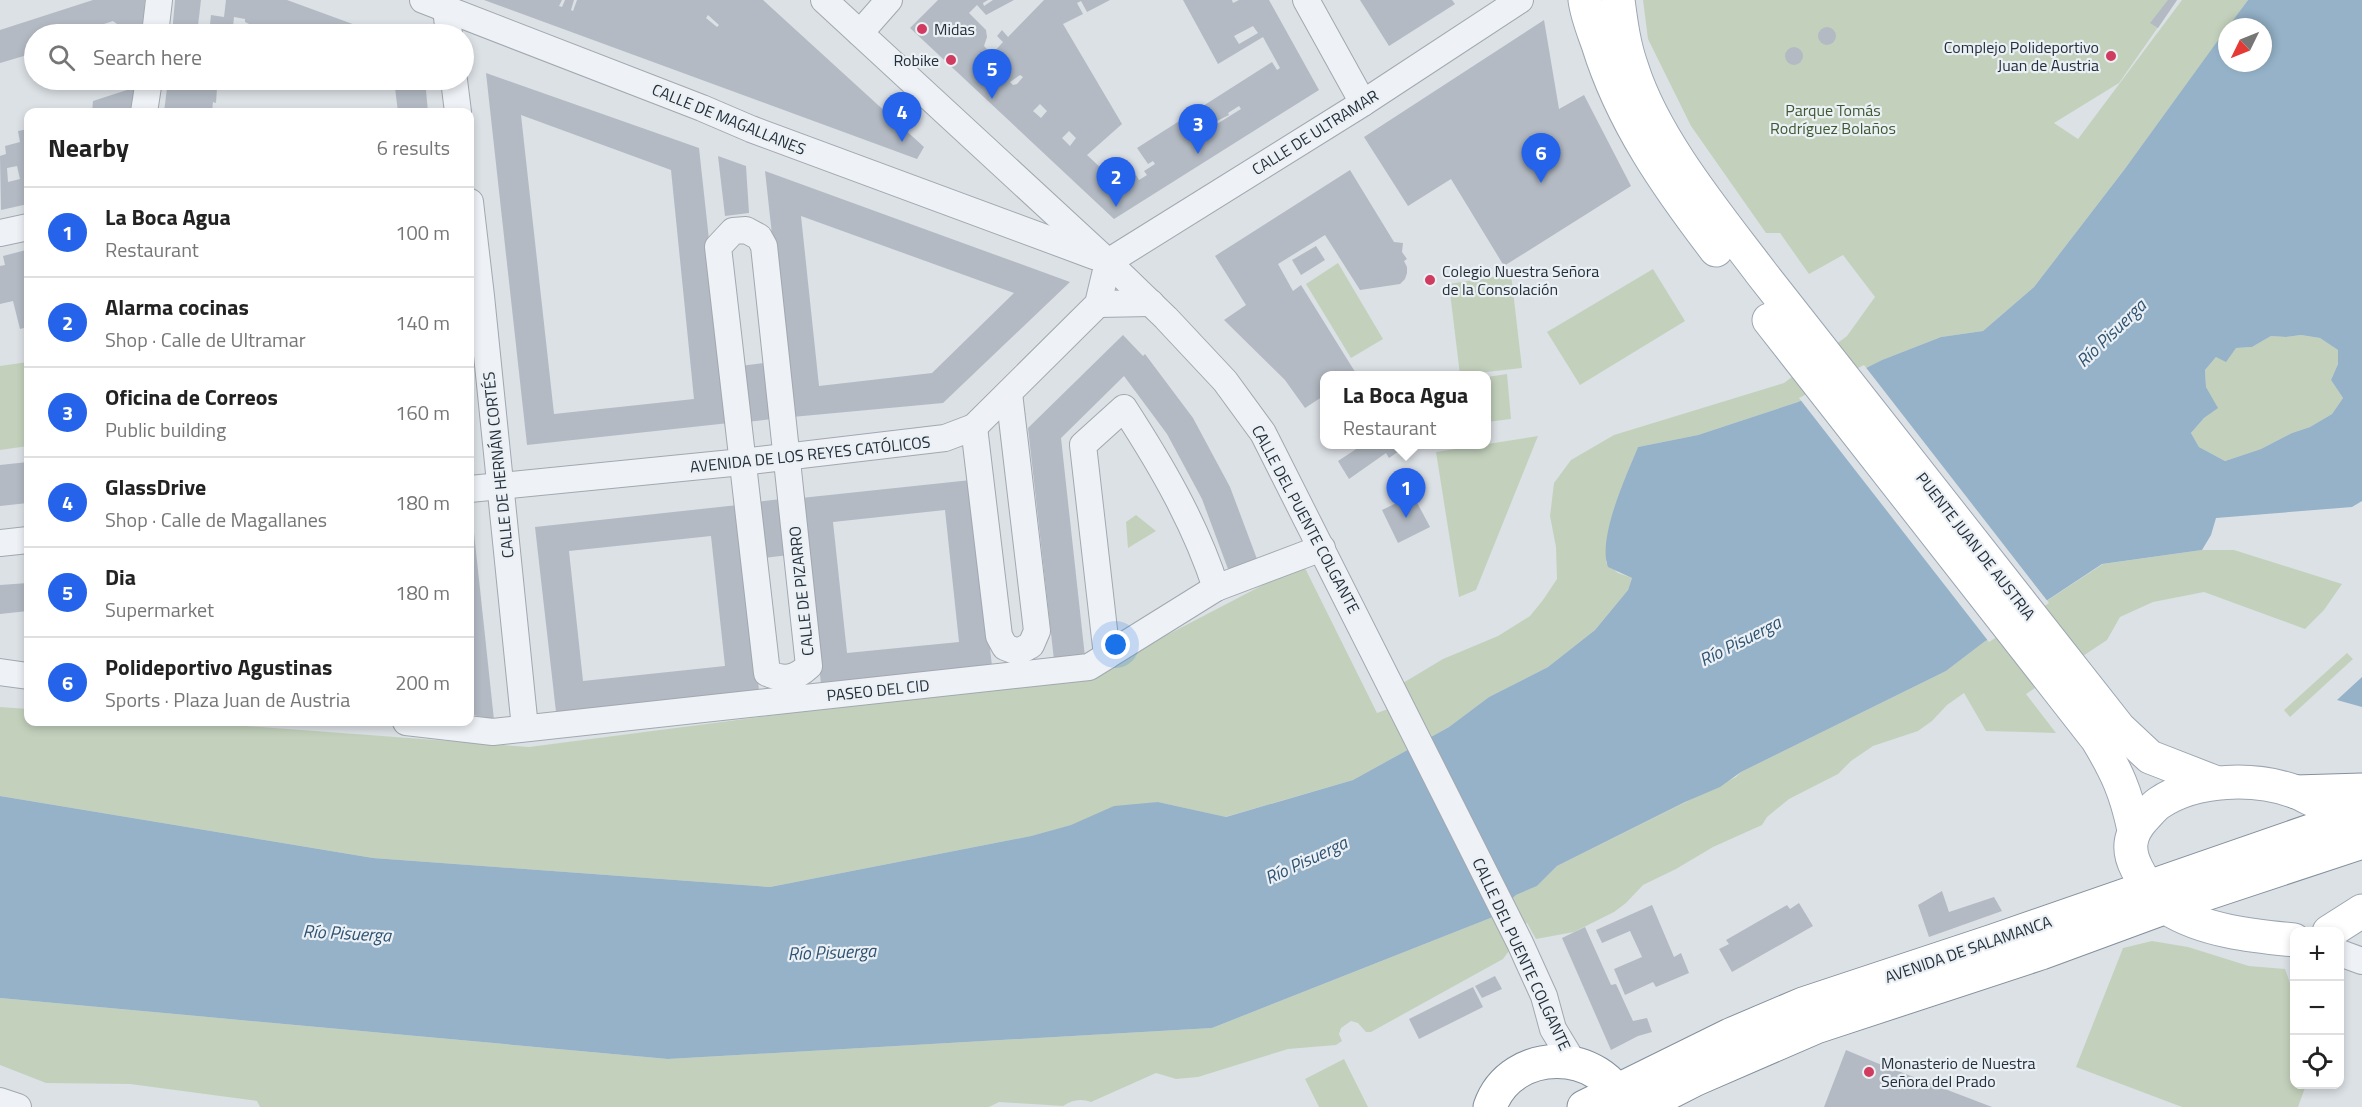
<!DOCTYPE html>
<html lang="en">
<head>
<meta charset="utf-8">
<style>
  :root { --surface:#fff; --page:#f2f2f2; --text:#222; --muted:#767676; --line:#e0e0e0; --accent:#2563eb }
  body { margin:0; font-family:"Titillium Web",sans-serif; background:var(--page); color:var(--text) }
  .controls { position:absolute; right:18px; bottom:18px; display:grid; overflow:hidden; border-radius:12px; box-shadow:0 3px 9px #0003 }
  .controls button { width:54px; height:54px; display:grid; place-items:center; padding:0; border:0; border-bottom:2px solid var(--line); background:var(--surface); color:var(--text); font:30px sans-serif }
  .compass { position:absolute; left:2218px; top:18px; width:54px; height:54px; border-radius:50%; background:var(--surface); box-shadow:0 3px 9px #0003; rotate:227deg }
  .you { position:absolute; left:1116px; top:645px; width:21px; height:21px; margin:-15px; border:4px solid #fff; border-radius:50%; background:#1a73e8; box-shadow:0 0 0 9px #1a73e833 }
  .badge { display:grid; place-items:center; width:39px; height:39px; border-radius:50%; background:var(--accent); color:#fff; font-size:20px; font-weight:700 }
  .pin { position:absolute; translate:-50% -50px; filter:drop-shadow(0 2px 3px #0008) }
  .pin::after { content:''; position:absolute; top:32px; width:21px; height:18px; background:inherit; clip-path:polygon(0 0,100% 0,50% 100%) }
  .popup { position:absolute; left:1320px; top:371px; width:171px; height:78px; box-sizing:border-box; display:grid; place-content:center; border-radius:12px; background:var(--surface); filter:drop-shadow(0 2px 4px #0005); font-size:20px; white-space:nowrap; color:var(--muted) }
  .popup b { font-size:22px; color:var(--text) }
  .popup::after { content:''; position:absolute; left:50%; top:100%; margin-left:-12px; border:12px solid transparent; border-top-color:var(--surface) }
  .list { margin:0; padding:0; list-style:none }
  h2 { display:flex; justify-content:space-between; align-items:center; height:78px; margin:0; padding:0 24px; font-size:26px }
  h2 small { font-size:20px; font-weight:400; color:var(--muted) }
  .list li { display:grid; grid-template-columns:39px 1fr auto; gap:18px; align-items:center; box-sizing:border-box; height:90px; padding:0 24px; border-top:2px solid var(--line) }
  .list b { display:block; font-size:22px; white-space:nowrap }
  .list p { margin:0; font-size:20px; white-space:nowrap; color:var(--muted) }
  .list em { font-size:20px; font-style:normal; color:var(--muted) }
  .icon { flex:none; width:33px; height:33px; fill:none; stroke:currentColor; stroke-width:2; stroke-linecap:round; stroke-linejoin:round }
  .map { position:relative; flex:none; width:2362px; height:1107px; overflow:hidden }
  .search { position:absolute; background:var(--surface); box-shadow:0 3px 9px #0003; left:24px; top:24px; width:450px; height:66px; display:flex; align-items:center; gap:15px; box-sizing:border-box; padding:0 21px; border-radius:33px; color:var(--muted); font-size:22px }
  .panel { position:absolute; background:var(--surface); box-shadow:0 3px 9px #0003; left:24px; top:108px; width:450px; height:618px; border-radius:12px }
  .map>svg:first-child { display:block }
  .green { fill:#c3d1bc }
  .water { fill:#95b2c8; fill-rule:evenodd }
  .pier { fill:#dce1e6 }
  .building { fill:#b3bac3; fill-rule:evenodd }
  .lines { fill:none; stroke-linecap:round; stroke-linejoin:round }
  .minor-casing { stroke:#a1a8b0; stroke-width:28 }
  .major-casing { stroke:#9ba6b2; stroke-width:35 }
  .highway-casing { stroke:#83909d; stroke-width:35 }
  .minor { stroke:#eef1f5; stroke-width:26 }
  .major { stroke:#fff; stroke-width:33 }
  .highway { stroke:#fff; stroke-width:33 }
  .poi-dot { fill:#d13b5f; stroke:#ebf0f4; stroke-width:2 }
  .labels { text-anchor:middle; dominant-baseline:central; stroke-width:4.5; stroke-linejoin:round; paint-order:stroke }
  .poi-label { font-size:16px; fill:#25303d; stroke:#ebf0f4; text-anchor:start }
  .park-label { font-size:16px; fill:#3d5932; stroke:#ebf0f4 }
  .street-label { font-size:16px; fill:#25303d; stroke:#ebf0f4 }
  .water-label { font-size:18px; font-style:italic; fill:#2e5271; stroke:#ebf0f4 }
</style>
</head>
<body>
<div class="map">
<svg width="2362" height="1107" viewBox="0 0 2362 1107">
  <rect width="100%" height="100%" fill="#dce1e6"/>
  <g class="green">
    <path d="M1643,0H2177L2119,83L2054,123L2078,139L2182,0H2248L2124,170L2034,287L1983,331L1941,337L1882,360L1798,402L1698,435L1638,447C1621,488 1608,517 1606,563L1618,573L1632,578L1628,590L1595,630L1548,667L1489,697L1449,727L1353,780L1225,817L1158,802L1031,836L770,887L373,858L0,796V707L28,709V722H193L529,747L1092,674L1303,564L1377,713L1388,709L1395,718L1417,708L1403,683L1443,659L1498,636L1530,616L1543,600L1557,579L1556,547L1550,516L1554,483L1571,460L1614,435L1784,383L1847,336L1875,297L1843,255L1809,274L1780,233H1766L1691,126L1648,39Z"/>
    <polygon points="1338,263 1383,339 1351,358 1306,284"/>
    <polygon points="1653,269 1685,321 1580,385 1547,332"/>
    <polygon points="1511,274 1522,368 1460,375 1449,284"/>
    <polygon points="2301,335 2320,338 2338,350 2338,364 2331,380 2343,398 2332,414 2310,427 2292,433 2261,449 2225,461 2199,447 2191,433 2204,418 2217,408 2206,387 2205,370 2216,357 2236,348 2252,347 2271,336 2286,337"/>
    <polygon points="28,362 28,446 0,450 0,366"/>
    <polygon points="1507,374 1511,419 1487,422 1487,377"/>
    <polygon points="1538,436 1476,590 1459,597 1436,452"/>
    <polygon points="1136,515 1156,531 1128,548 1126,522"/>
    <path d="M2202,550H2234L2342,584L2324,610L2305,629L2204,592L2153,602L2120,617L2107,640L2026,694L2056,733L1986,731L1964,693L1947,705L1932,721L1918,731L1873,746L1851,761L1838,774L1789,799L1767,817L1762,825L1713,847L1676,869L1643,885L1626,903L1614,912L1574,932L1536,939L1527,923L1503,937L1509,951L1503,959L1371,1032H1366L1358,1023L1351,1021L1341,1028L1339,1034L1342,1041L1336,1045L1288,1049L1198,1077L1176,1079L1156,1073L1091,1102C1081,1098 1072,1100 1063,1106L999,1102L989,1107H260L257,1101L130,1084L46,1083L0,1065V998L668,1059L1212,1028L1493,917L1516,895L1537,886L1557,866L1736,777L1741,772L1946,671L1984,642L2103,564Z"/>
    <polygon points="2347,653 2353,659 2290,717 2284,710"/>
    <polygon points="2152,941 2188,947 2249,966 2285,969 2294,994 2294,1084 2306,1085 2298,1107 2182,1107 2076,1067 2123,948"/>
    <polygon points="1344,1059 1368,1107 1319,1107 1305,1079"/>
  </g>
  <g class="water">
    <path d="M2248,0H2362V501L2352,507L2216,518L2211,535L2202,550L2102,564L1984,642L1946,671L1741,772L1720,787L1685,802L1557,866L1537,886L1516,895L1493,917L1212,1028L668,1059L0,998V796L373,858L770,887L1031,836L1071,825L1114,806L1158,802L1226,817L1353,780L1449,727L1489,697L1548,667L1595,630L1628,590L1632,578L1608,567C1597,538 1627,474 1638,447L1698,435L1798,402L1882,360L1941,337L1983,331L2034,287L2124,170L2227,28V63H2263V27H2228ZM2301,335L2320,338L2338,350V364L2331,380L2343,398L2332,414L2310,427L2292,433L2261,449L2225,461L2199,447L2191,433L2204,418L2218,408L2206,387L2205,370L2216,357L2226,362L2236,348L2252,347L2271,336L2286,337Z"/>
    <polygon points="2362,677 2362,707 2337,700"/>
  </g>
  <polygon class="pier" points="1864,365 2049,603 1989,642 1799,398"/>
  <g class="building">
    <polygon points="93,0 145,0 142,34 116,34 117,24 113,21 86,30 86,34 34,34 34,53 0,63 0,30"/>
    <polygon points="175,0 201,0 197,34 172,34"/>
    <polygon points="226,0 287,0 380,34 256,34 256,30 250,28 251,25 245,22 245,19 234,17 233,27 236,27 236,34 209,34 211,15 224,17"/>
    <path d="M484,0H562L559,6L562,7L565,0H574L571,10L573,11L577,0H763L924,147L917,159ZM708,15L719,25L717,27L706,18Z"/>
    <path d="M938,0H988L983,3L984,6L993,0H1014L986,15L977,5L969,13L986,30L987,37L984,46L992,54L1003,42L997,36L1002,30L1008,37L1044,0H1110L1087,12L1081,1L1077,3L1083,14L1063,24L1122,124L1087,155L1120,186L1136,175L1139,180L1147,175L1144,171L1155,164L1153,161L1148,164L1137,148L1272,62L1277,70L1280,68L1263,37L1218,64L1183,0H1232L1233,3L1239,0H1269L1319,90L1114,219L910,28ZM1253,26L1258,33L1239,44L1234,36ZM1006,61L1007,64L1001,74L998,71L999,67ZM1020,75L1023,77L1017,84L1013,85L1010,82ZM1040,104L1047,111L1041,118L1033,111ZM1239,106L1241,109L1212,127L1211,124L1229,115L1228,113ZM1069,131L1076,138L1070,146L1062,138Z"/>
    <polygon points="1360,0 1452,0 1455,4 1389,46"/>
    <polygon points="2168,0 2177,0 2158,28 2150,23"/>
    <polygon points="1544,20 1559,109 1584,95 1631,186 1504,266 1451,179 1408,206 1364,137"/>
    <circle cx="1827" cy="36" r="9"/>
    <circle cx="1794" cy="56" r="9"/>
    <path d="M486,73L699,148L729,423L527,445ZM521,115L671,170L694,399L554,414Z"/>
    <polygon points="111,80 137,80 134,112 92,112 93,101 130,89 131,87 111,85"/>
    <polygon points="168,80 197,80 197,84 217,88 216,103 213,102 212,112 164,112"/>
    <polygon points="394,80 425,80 428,112 398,112"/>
    <path d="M28,129V204L1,210L0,156L6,154L5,146L20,142L18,131ZM17,166L20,179L8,182L7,168Z"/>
    <polygon points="718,156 746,166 749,213 725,216"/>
    <polygon points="1350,170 1394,242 1403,243 1402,252 1407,259 1404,261 1407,267 1407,273 1405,279 1400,284 1360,290 1325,235 1278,264 1293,291 1301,285 1357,375 1325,375 1325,395 1305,408 1285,380 1224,320 1246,305 1215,256"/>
    <path d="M765,171L1070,282L943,403L792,417ZM801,216L1014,293L932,373L819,386Z"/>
    <polygon points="1316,246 1325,260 1301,275 1292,260"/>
    <polygon points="26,250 28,260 28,327 20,329 13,301 0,304 0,266 5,265 3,256"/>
    <polygon points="1123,335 1143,356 1145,354 1193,418 1230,487 1257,559 1228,569 1202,499 1167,434 1124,376 1061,438 1085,657 1054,660 1028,428"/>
    <polygon points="764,363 772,419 747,422 740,366"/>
    <polygon points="1364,444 1409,444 1389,458 1386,453 1349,479 1338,461"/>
    <polygon points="28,462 28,503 0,506 0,465"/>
    <path d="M971,480L992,666L821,684L801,498ZM945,510L959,642L847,653L833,522Z"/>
    <polygon points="1413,495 1430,527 1398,543 1382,510"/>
    <polygon points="781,499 789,555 764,558 756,502"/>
    <path d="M738,505L759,690L556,712L535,527ZM711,536L725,666L583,681L569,551Z"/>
    <polygon points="470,533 474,533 494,720 470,714"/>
    <polygon points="28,583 28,611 0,614 0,585"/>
    <polygon points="1942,891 1949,912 1994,897 2002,911 1929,937 1918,905"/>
    <polygon points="1799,903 1813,926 1732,972 1719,949 1729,944 1726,940 1787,905 1790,909"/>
    <polygon points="1652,905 1674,957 1681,953 1689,973 1656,987 1653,982 1625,995 1614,969 1642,957 1630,931 1602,943 1596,930"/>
    <polygon points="1585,927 1611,985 1616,984 1633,1021 1647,1018 1652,1032 1638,1036 1611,1050 1562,938"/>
    <polygon points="1495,976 1502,989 1482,998 1475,986"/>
    <polygon points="1473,987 1483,1007 1419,1039 1409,1019"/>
    <polygon points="1846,1050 1877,1063 1992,1107 1824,1107"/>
  </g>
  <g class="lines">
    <defs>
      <g id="minor">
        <polyline points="423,0 702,108 751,129 1094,256"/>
        <polyline points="824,0 1108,262 1166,318 1225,381 1263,433 1520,943 1544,996 1553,1029 1573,1062"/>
        <polyline points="1306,0 1363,103"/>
        <polyline points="446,9 449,34"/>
        <polyline points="860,33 889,0"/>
        <polyline points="155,34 159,0"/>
        <polyline points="454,80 458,112"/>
        <polyline points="144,112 149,80"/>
        <polyline points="470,202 481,296 525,728"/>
        <path d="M746,230L759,237L764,246L809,666C795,679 785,681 767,673L718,247L733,231Z"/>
        <polyline points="0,233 28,227"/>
        <polyline points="1108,262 1363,103 1520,0"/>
        <polyline points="1098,304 1151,303"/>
        <polyline points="974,427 999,636 1005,647 1018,652 1031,645 1037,631 1009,393"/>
        <polyline points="470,489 742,462 945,438 974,427 1098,304 1108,262"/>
        <polyline points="0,543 28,540"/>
        <path d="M1107,656L1083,445L1124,408C1161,465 1195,523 1216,588"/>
        <polyline points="0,672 28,676"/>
        <polyline points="406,722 493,732 1089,667 1216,588 1322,548"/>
        <polyline points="2340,953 2362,961"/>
        <polyline points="0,1101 18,1107"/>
      </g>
      <g id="major">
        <path d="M1585,0C1587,15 1593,30 1598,44C1622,122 1667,186 1716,250"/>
        <path d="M1618,0C1621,23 1624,46 1632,68C1655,140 1716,213 1762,274L2119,728L2150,757L2217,783"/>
        <path d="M1769,320L2097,739C2117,772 2126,792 2134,830"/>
        <polyline points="2329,932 2362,911"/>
        <path d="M2294,940C2253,936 2203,931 2167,908C2153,898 2144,883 2137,869C2127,850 2129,835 2143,819C2148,814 2153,807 2159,803C2196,778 2255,777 2296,792C2304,795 2312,800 2321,804"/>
      </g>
      <g id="highway">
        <polyline points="2296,792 2362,790"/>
        <path d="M1490,1107C1511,1046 1603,1047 1625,1107"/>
        <polyline points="1584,1107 1730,1035 1803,1004 1993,941 2362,813"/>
        <polyline points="1641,1107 1696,1079 1816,1027 2041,953 2166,907 2362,842"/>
      </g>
    </defs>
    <use href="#minor" class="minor-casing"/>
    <use href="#major" class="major-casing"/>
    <use href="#highway" class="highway-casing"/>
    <use href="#minor" class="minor"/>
    <use href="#major" class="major"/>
    <use href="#highway" class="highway"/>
  </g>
  <g class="poi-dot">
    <circle cx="922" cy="29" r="6"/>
    <circle cx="2111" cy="56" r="6"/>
    <circle cx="951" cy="60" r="6"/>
    <circle cx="1430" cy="280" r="6"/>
    <circle cx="1869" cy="1072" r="6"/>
  </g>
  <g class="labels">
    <g class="poi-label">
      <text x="934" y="29">Midas</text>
      <text x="2099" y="47" text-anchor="end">Complejo Polideportivo<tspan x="2099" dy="18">Juan de Austria</tspan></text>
      <text x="939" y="60" text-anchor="end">Robike</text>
      <text x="1442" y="271">Colegio Nuestra Señora<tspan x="1442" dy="18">de la Consolación</tspan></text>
      <text x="1881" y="1063">Monasterio de Nuestra<tspan x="1881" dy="18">Señora del Prado</tspan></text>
    </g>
    <g class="park-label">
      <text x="1833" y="110">Parque Tomás<tspan x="1833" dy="18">Rodríguez Bolaños</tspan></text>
    </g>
    <g class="street-label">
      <text transform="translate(729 119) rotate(22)">CALLE DE MAGALLANES</text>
      <text transform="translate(1315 132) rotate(-32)">CALLE DE ULTRAMAR</text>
      <text transform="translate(810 454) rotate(-6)">AVENIDA DE LOS REYES CATÓLICOS</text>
      <text transform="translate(498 465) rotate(-96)">CALLE DE HERNÁN CORTÉS</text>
      <text transform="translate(1306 519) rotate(62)">CALLE DEL PUENTE COLGANTE</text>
      <text transform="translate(1976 546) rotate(52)">PUENTE JUAN DE AUSTRIA</text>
      <text transform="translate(801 591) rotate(-96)">CALLE DE PIZARRO</text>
      <text transform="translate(878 690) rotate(-6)">PASEO DEL CID</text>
      <text transform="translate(1968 949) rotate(-19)">AVENIDA DE SALAMANCA</text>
      <text transform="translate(1522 954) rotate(65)">CALLE DEL PUENTE COLGANTE</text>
    </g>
    <g class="water-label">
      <text transform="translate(2111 333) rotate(-44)">Río Pisuerga</text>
      <text transform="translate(1740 641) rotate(-27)">Río Pisuerga</text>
      <text transform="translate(1306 860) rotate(-25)">Río Pisuerga</text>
      <text transform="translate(347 933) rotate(3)">Río Pisuerga</text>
      <text transform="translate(832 952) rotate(-2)">Río Pisuerga</text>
    </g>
  </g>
</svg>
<div class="controls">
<button>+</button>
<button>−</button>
<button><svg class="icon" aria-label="locate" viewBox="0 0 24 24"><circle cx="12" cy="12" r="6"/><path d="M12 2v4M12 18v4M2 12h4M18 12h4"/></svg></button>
</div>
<svg class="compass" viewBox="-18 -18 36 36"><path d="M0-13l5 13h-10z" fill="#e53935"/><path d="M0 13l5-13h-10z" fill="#767676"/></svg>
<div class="you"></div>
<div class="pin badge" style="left:1406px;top:518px">1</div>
<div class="popup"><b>La Boca Agua</b>Restaurant</div>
<div class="pin badge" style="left:1116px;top:207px">2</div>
<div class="pin badge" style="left:1198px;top:154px">3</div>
<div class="pin badge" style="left:902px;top:142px">4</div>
<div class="pin badge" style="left:992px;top:99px">5</div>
<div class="pin badge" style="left:1541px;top:183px">6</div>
<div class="search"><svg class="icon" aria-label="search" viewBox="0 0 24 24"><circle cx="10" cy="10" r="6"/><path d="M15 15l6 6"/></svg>Search here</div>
<section class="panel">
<h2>Nearby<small>6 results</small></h2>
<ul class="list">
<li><span class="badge">1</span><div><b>La Boca Agua</b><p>Restaurant</p></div><em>100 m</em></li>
<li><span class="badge">2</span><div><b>Alarma cocinas</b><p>Shop · Calle de Ultramar</p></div><em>140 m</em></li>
<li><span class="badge">3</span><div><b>Oficina de Correos</b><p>Public building</p></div><em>160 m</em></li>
<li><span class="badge">4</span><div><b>GlassDrive</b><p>Shop · Calle de Magallanes</p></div><em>180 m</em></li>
<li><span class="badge">5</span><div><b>Dia</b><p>Supermarket</p></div><em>180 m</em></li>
<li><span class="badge">6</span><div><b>Polideportivo Agustinas</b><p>Sports · Plaza Juan de Austria</p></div><em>200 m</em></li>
</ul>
</section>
</div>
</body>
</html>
